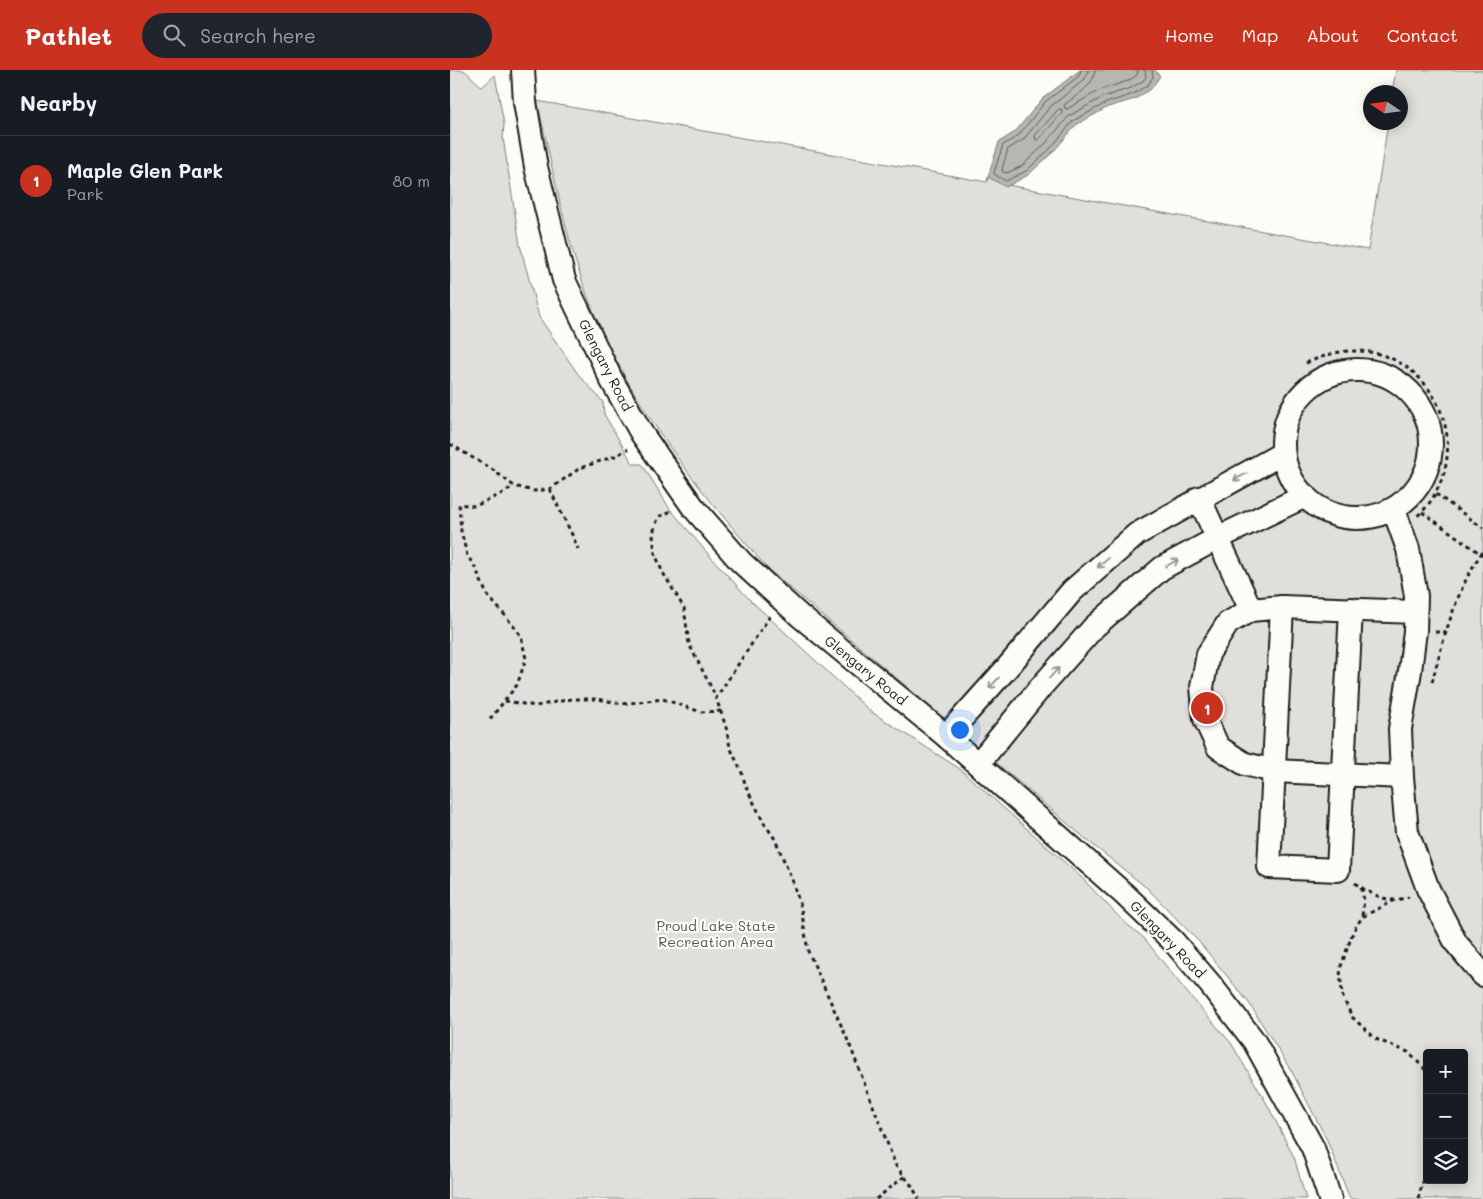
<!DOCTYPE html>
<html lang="en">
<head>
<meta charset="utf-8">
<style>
  :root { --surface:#171b24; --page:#20242c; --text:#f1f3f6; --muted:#9ea1a6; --line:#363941; --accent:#c8321e }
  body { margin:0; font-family:Mali,sans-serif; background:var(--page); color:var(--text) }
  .controls { position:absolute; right:15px; bottom:15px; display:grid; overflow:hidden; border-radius:5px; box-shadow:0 2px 12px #0003 }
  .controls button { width:45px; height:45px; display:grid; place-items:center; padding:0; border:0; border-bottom:1px solid var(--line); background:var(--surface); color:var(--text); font:25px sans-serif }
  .compass { position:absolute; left:913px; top:15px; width:45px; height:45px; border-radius:50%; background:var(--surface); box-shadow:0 2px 12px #0003; rotate:283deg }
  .you { position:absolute; left:509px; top:659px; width:18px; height:18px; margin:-12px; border:4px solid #fff; border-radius:50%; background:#1a73e8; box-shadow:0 0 0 8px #1a73e833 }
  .badge { display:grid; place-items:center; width:32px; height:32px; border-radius:50%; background:var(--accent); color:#fff; font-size:16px; font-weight:700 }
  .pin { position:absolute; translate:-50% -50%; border:2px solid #fff; box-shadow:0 1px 5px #0006 }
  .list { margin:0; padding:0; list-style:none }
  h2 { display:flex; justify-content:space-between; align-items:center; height:65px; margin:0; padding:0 20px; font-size:21px }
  h2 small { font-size:16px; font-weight:400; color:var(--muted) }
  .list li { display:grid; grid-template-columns:32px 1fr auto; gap:15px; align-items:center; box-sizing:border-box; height:90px; padding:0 20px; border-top:1px solid var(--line) }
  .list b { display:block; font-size:19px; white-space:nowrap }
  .list p { margin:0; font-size:16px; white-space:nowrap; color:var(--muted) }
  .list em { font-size:16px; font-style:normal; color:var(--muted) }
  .icon { flex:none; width:28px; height:28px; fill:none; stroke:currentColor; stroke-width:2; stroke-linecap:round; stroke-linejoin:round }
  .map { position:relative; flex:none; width:1033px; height:1129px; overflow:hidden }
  header { display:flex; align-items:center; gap:30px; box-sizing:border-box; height:70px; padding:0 25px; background:var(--accent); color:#fff }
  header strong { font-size:24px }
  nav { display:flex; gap:28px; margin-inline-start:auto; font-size:18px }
  .search { width:350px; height:45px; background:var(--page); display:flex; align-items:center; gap:12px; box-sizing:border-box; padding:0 18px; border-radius:28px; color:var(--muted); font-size:19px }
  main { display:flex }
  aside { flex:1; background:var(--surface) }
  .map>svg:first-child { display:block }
  .green { fill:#e0dfdb; stroke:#7e7e7c; fill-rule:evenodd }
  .water { fill:#b7b6b2; stroke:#797876 }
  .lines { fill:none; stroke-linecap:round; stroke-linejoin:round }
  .shore { stroke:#5a5a58; stroke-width:1 }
  .minor-casing { stroke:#1c1c1c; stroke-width:26 }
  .path { stroke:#1c1c1c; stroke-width:3; stroke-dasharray:4 4; stroke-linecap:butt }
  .minor { stroke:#fdfcf7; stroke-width:22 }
  .oneway { stroke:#989794 }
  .labels { text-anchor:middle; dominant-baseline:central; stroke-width:4.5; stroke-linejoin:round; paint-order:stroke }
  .street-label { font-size:14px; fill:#1c1c1c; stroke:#fdfcf7 }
  .park-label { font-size:14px; fill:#575655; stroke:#fdfcf7 }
</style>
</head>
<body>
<header>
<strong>Pathlet</strong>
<div class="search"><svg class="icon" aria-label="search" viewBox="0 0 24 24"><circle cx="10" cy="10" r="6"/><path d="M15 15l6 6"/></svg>Search here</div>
<nav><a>Home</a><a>Map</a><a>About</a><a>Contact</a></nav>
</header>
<main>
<aside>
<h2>Nearby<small></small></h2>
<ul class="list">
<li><span class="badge">1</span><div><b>Maple Glen Park</b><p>Park</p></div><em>80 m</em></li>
</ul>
</aside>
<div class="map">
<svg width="1033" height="1129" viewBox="0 0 1033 1129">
  <rect width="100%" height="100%" fill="#fdfcf7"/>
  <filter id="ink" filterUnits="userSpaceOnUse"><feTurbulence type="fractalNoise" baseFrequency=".02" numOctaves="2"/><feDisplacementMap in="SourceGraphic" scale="10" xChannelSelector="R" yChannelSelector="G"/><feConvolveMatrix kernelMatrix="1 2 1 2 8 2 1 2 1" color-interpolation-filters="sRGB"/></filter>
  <g filter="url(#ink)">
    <g class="green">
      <polygon points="0,0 14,0 32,17 45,5 54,54 53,68 70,175 89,247 128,304 153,332 154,344 183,394 192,394 220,439 259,485 300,530 420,641 510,699 631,807 672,850 694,868 735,920 781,973 816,1032 844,1087 856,1129 0,1129"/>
      <path d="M946,0H1033V1129H900L877,1070L842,1002L799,933L750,873L697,818L643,775L319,500C241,412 167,318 130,205C111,148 101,89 87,31L537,112L538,107L552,114L918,180L938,53L951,52V22H942ZM977,983H1014V1110H977Z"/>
    </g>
    <polygon class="water" points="630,0 705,0 710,6 701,19 685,29 658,37 626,55 603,82 578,105 556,117 538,107 549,72 565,62 592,29"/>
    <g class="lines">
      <g class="shore">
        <polyline points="631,0 629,6 595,32 568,66 553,75 544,102 545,105 556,111 576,101 600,79 623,51 656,33 683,24 698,15 703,7 702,0"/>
        <polyline points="638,0 637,5 634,10 600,37 573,70 558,79 552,99 553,102 557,103 572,96 595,74 619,46 653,27 681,18 693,11 696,7 695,0"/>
        <path d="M645,0C644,17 626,25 614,35L615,38L617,39L650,20L678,11L687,5L688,0"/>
        <polygon points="609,39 612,39 612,43 589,69 586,70 585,66"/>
      </g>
      <defs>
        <g id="minor">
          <polyline points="73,0 75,32 86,97 114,210 161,309 192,364 243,437 291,492 350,546 496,666 675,825 723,871 760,914 804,971 863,1078 880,1129"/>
          <circle cx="907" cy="374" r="74"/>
          <polyline points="749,428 801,540"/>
          <polyline points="944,440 958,479 966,526 965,561 960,601 950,659 952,707 957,762 978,819 1006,873 1033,905"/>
          <polyline points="832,537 819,797 888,800 901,539"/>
          <polyline points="496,666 556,599 622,521 687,464 833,383"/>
          <polyline points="528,694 590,618 644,557 712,498 768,468 855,426"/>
          <polyline points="952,707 824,701 795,694 768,677 755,649 752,617 758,584 778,553 801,540 832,537 965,542"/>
        </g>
      </defs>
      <use href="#minor" class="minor-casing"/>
      <g class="path">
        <path d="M856,293C873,286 889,280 907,281C972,282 1013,351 992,409C986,423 979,437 967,446"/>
        <polyline points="0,374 43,400 64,416 84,421 100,419 130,398 165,386 178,379"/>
        <path d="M100,419C109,440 120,458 128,479"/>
        <polyline points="986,424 1033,458"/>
        <polyline points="220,441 215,445 210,446 205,455 203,465 205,483 212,501 234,538 239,574 266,627"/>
        <polyline points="972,442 1031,484"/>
        <polyline points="320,546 266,628 276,657 280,677 292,703 296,717 314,753 325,769 342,810 351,838 358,881 399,973 446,1096 462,1116 469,1129"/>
        <polyline points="985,562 996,562"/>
        <path d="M982,612C994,568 1006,519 1033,481"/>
        <polyline points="55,631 86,636 122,629 148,629 172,634 213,629 251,642 271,641"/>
        <polyline points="40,649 67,615 76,589 71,566 54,544 37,525 26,499 17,485 11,461 9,434 25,436 53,423 64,416"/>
        <path d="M905,813C915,821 934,831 947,830C951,829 955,828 959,827"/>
        <polyline points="911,818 914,830 912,846"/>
        <polyline points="945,830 912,847 903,862 890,899 892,925 902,947 926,969 958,982 974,998 977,1005"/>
        <polyline points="426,1129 455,1106"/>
        <polyline points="968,1129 977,1098"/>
      </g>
      <use href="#minor" class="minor"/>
    </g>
    <defs><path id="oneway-shaft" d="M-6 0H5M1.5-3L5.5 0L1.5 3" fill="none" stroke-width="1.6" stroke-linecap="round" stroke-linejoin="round" transform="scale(1.25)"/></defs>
    <g class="oneway">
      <use href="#oneway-shaft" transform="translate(790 407) rotate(152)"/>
      <use href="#oneway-shaft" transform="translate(653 493) rotate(139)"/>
      <use href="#oneway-shaft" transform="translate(722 493) rotate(-29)"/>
      <use href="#oneway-shaft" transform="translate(604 603) rotate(-48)"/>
      <use href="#oneway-shaft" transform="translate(544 613) rotate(132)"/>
    </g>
  </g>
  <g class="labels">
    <g class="street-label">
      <text transform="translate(156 295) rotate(63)">Glengary Road</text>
      <text transform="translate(416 600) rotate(39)">Glengary Road</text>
      <text transform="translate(718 869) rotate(46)">Glengary Road</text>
    </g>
    <g class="park-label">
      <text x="266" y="855">Proud Lake State<tspan x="266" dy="16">Recreation Area</tspan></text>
    </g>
  </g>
</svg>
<div class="controls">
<button>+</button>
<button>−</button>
<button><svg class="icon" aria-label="layers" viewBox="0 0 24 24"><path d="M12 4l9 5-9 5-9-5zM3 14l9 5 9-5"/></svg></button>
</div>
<svg class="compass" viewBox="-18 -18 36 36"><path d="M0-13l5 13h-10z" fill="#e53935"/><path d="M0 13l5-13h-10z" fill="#9ea1a6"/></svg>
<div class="you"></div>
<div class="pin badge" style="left:757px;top:638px">1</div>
</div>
</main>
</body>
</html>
